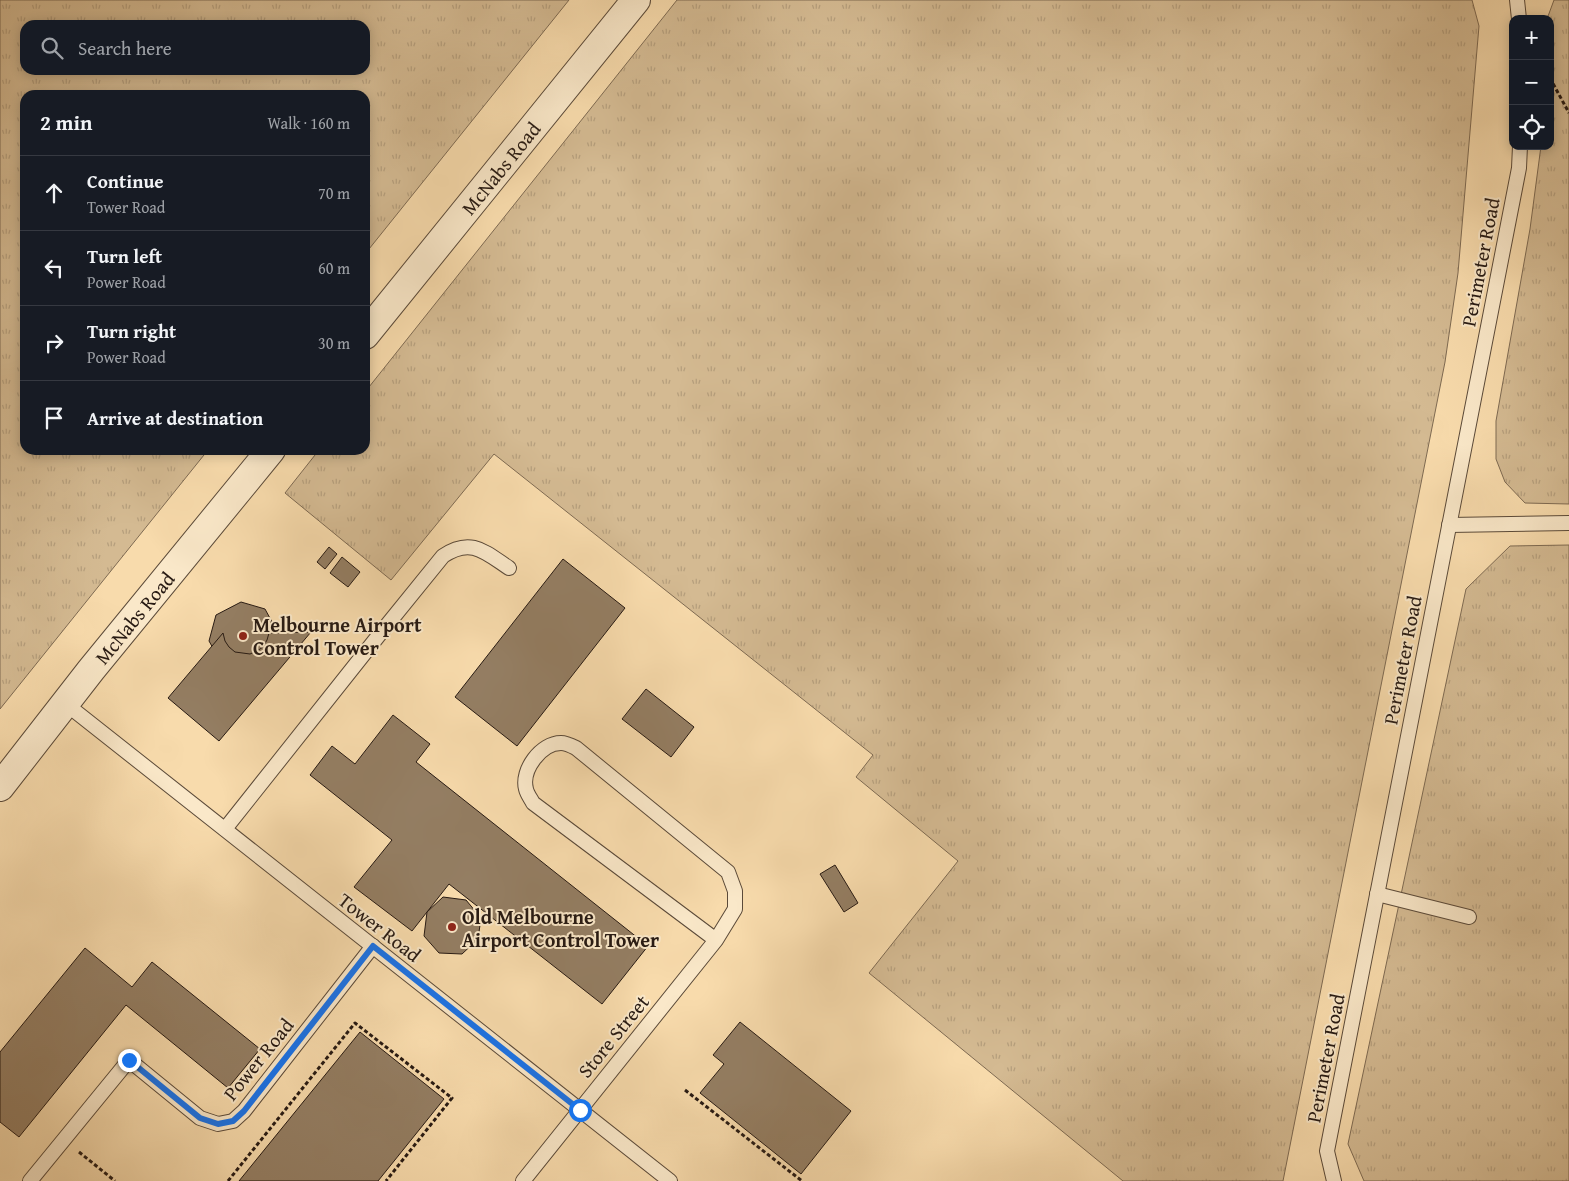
<!DOCTYPE html>
<html lang="en">
<head>
<meta charset="utf-8">
<style>
  :root { --surface:#171b24; --page:#242831; --text:#f1f3f6; --muted:#9ea1a6; --line:#363941 }
  body { margin:0; font-family:"Gentium Book Plus",serif; background:var(--page); color:var(--text) }
  .controls { position:absolute; right:15px; top:15px; display:grid; overflow:hidden; border-radius:10px; box-shadow:0 2px 12px #0003 }
  .controls button { width:45px; height:45px; display:grid; place-items:center; padding:0; border:0; border-bottom:1px solid var(--line); background:var(--surface); color:var(--text); font:25px sans-serif }
  .stop { position:absolute; width:15px; height:15px; margin:-11px; border:4px solid #1a73e8; border-radius:50%; background:#fff }
  .stop.end { background:#1a73e8; border-color:#fff; box-shadow:0 1px 5px #0008 }
  .list { margin:0; padding:0; list-style:none }
  h2 { display:flex; justify-content:space-between; align-items:center; height:65px; margin:0; padding:0 20px; font-size:21px }
  h2 small { font-size:16px; font-weight:400; color:var(--muted) }
  .list li { display:grid; grid-template-columns:32px 1fr auto; gap:15px; align-items:center; box-sizing:border-box; height:75px; padding:0 20px; border-top:1px solid var(--line) }
  .list b { display:block; font-size:19px; white-space:nowrap }
  .list p { margin:0; font-size:16px; white-space:nowrap; color:var(--muted) }
  .list em { font-size:16px; font-style:normal; color:var(--muted) }
  .icon { flex:none; width:28px; height:28px; fill:none; stroke:currentColor; stroke-width:2; stroke-linecap:round; stroke-linejoin:round }
  .map { position:relative; flex:none; width:1569px; height:1181px; overflow:hidden }
  .search { position:absolute; background:var(--surface); box-shadow:0 2px 12px #0003; left:20px; top:20px; width:350px; height:55px; display:flex; align-items:center; gap:12px; box-sizing:border-box; padding:0 18px; border-radius:15px; color:var(--muted); font-size:19px }
  .panel { position:absolute; background:var(--surface); box-shadow:0 2px 12px #0003; left:20px; top:90px; width:350px; height:365px; border-radius:15px }
  .map>svg:first-child { display:block }
  .grass { fill:url(#grass-tufts); stroke:#7e6a52; fill-rule:evenodd }
  .building { fill:#947e63; stroke:#271a13 }
  .lines { fill:none; stroke-linecap:round; stroke-linejoin:round }
  .lane-casing { stroke:#5b4a39; stroke-width:16 }
  .street-casing { stroke:#5b4a39; stroke-width:30 }
  .path { stroke:#271a13; stroke-width:3; stroke-dasharray:4 2.5; stroke-linecap:butt }
  .lane { stroke:#fae8c9; stroke-width:14 }
  .street { stroke:#fae8c9; stroke-width:28 }
  .route { stroke:#1a73e8; stroke-width:6 }
  .poi-dot { fill:#8f2418; stroke:#fae8c9; stroke-width:2 }
  .labels { text-anchor:middle; dominant-baseline:central; stroke-width:4; stroke-linejoin:round; paint-order:stroke }
  .street-label { font-size:20px; fill:#271a13; stroke:#fae8c9 }
  .poi-label { font-size:20px; font-weight:bold; fill:#271a13; stroke:#fae8c9; text-anchor:start }
</style>
</head>
<body>
<div class="map">
<svg width="1569" height="1181" viewBox="0 0 1569 1181">
  <defs>
    <pattern id="grass-tufts" width="24" height="20" patternUnits="userSpaceOnUse" patternTransform="scale(1.25)"><rect width="24" height="20" fill="#d4ba92"/><path d="M3 7l-1-3M5 7V3M7 7l1-3M15 17l-1-3M17 17v-4M19 17l1-3" fill="none" stroke="#b69f7d"/></pattern>
  </defs>
  <rect width="100%" height="100%" fill="#f8dbac"/>
  <filter id="stains"><feTurbulence type="fractalNoise" baseFrequency=".004" numOctaves="4"/><feColorMatrix values="0 0 0 0 .2 0 0 0 0 .09 0 0 0 0 .02 0 0 0 .5 -.17"/></filter>
  <radialGradient id="worn" r=".72"><stop offset=".6" stop-color="#630" stop-opacity="0"/><stop offset="1" stop-color="#630" stop-opacity=".3"/></radialGradient>
  <g class="grass">
    <path d="M0,0H569L365,254V95H25V450H208L0,709ZM25,25H365V70H25Z"/>
    <polygon points="677,0 1472,0 1479,26 1458,273 1445,362 1283,1181 1123,1181 869,973 958,861 856,777 873,755 494,454 391,580 285,493 319,450 365,450 365,392"/>
    <polygon points="1554,0 1569,0 1569,504 1525,503 1505,482 1496,459 1496,421 1530,229 1541,146 1550,146 1550,19 1547,19"/>
    <polygon points="1569,545 1569,1181 1364,1181 1348,1144 1466,589 1510,546"/>
  </g>
  <g class="building">
    <polygon points="329,547 337,554 325,569 317,562"/>
    <polygon points="342,557 360,572 348,587 330,573"/>
    <polygon points="563,559 625,608 517,746 455,697"/>
    <polygon points="241,602 265,609 277,631 271,659 247,671 222,664 209,641 216,615"/>
    <polygon points="311,632 219,741 168,698 223,633 225,641 229,647 235,652 250,654 257,651 263,647 267,640 269,633"/>
    <polygon points="646,689 694,727 671,757 622,719"/>
    <polygon points="393,715 430,744 416,762 648,946 602,1004 449,884 412,931 354,887 392,840 310,775 332,746 355,764"/>
    <polygon points="835,865 858,903 844,912 820,874"/>
    <polygon points="443,897 466,900 481,918 478,939 462,954 439,953 424,936 427,912"/>
    <polygon points="85,948 132,987 152,962 260,1049 228,1088 126,1005 19,1137 0,1122 0,1052"/>
    <polygon points="740,1022 851,1111 801,1174 700,1093 724,1064 713,1055"/>
    <polygon points="360,1032 444,1099 378,1181 239,1181"/>
  </g>
  <g class="lines">
    <defs>
      <g id="lane">
        <polyline points="1517,0 1519,19"/>
        <polyline points="1449,525 1569,523"/>
        <polyline points="66,704 670,1181"/>
        <path d="M225,829L383,630L443,556C471,537 485,552 509,568"/>
        <polyline points="1377,894 1469,917"/>
        <polyline points="30,1181 129,1060 200,1118 218,1124 233,1121 244,1111 373,946"/>
        <path d="M523,1181L716,940L735,909V891L728,872L576,748C572,746 566,743 561,743C541,743 521,770 526,789C527,794 531,799 533,803L716,940"/>
        <polyline points="1334,1181 1327,1151 1519,168 1520,146"/>
      </g>
      <g id="street">
        <path id="s1" d="M365,335L636,0"/>
        <path id="s2" d="M0,787L91,670L271,450"/>
      </g>
    </defs>
    <use href="#lane" class="lane-casing"/>
    <use href="#street" class="street-casing"/>
    <g class="path">
      <polyline points="1550,78 1569,113"/>
      <polyline points="685,1090 802,1181"/>
      <polyline points="79,1152 115,1181"/>
      <polyline points="228,1181 355,1023 452,1098 386,1181"/>
    </g>
    <use href="#lane" class="lane"/>
    <use href="#street" class="street"/>
  </g>
  <g class="lines">
    <polyline class="route" points="129,1060 200,1118 218,1124 233,1121 244,1111 373,946 580,1110"/>
  </g>
  <g class="poi-dot">
    <circle cx="243" cy="636" r="5"/>
    <circle cx="452" cy="927" r="5"/>
  </g>
  <g class="labels">
    <g class="street-label">
      <text stroke="none"><textPath href="#s1" startOffset="215">McNabs Road</textPath></text>
      <text transform="translate(1480 262) rotate(-79)">Perimeter Road</text>
      <text stroke="none"><textPath href="#s2" startOffset="216">McNabs Road</textPath></text>
      <text transform="translate(1402 660) rotate(-79)">Perimeter Road</text>
      <text transform="translate(380 927) rotate(38)">Tower Road</text>
      <text transform="translate(613 1036) rotate(-51)">Store Street</text>
      <text transform="translate(1325 1058) rotate(-79)">Perimeter Road</text>
      <text transform="translate(258 1059) rotate(-51)">Power Road</text>
    </g>
    <g class="poi-label">
      <text x="253" y="624">Melbourne Airport<tspan x="253" dy="23">Control Tower</tspan></text>
      <text x="462" y="916">Old Melbourne<tspan x="462" dy="23">Airport Control Tower</tspan></text>
    </g>
  </g>
  <rect width="100%" height="100%" filter="url(#stains)"/>
  <rect width="100%" height="100%" fill="url(#worn)"/>
</svg>
<div class="controls">
<button>+</button>
<button>−</button>
<button><svg class="icon" aria-label="locate" viewBox="0 0 24 24"><circle cx="12" cy="12" r="6"/><path d="M12 2v4M12 18v4M2 12h4M18 12h4"/></svg></button>
</div>
<div class="stop" style="left:580px;top:1110px"></div>
<div class="stop end" style="left:129px;top:1060px"></div>
<div class="search"><svg class="icon" aria-label="search" viewBox="0 0 24 24"><circle cx="10" cy="10" r="6"/><path d="M15 15l6 6"/></svg>Search here</div>
<section class="panel">
<h2>2 min<small>Walk · 160 m</small></h2>
<ul class="list">
<li><svg class="icon" aria-label="ahead" viewBox="0 0 24 24"><path d="M12 20V5M6 11l6-6 6 6"/></svg><div><b>Continue</b><p>Tower Road</p></div><em>70 m</em></li>
<li><svg class="icon" aria-label="left" viewBox="0 0 24 24"><path d="M17 20v-9H6M10 6l-5 5 5 5"/></svg><div><b>Turn left</b><p>Power Road</p></div><em>60 m</em></li>
<li><svg class="icon" aria-label="right" viewBox="0 0 24 24"><path d="M7 20v-9h11M14 6l5 5-5 5"/></svg><div><b>Turn right</b><p>Power Road</p></div><em>30 m</em></li>
<li><svg class="icon" aria-label="arrive" viewBox="0 0 24 24"><path d="M6 21V4h12l-3 4 3 4H6"/></svg><div><b>Arrive at destination</b></div></li>
</ul>
</section>
</div>
</body>
</html>
